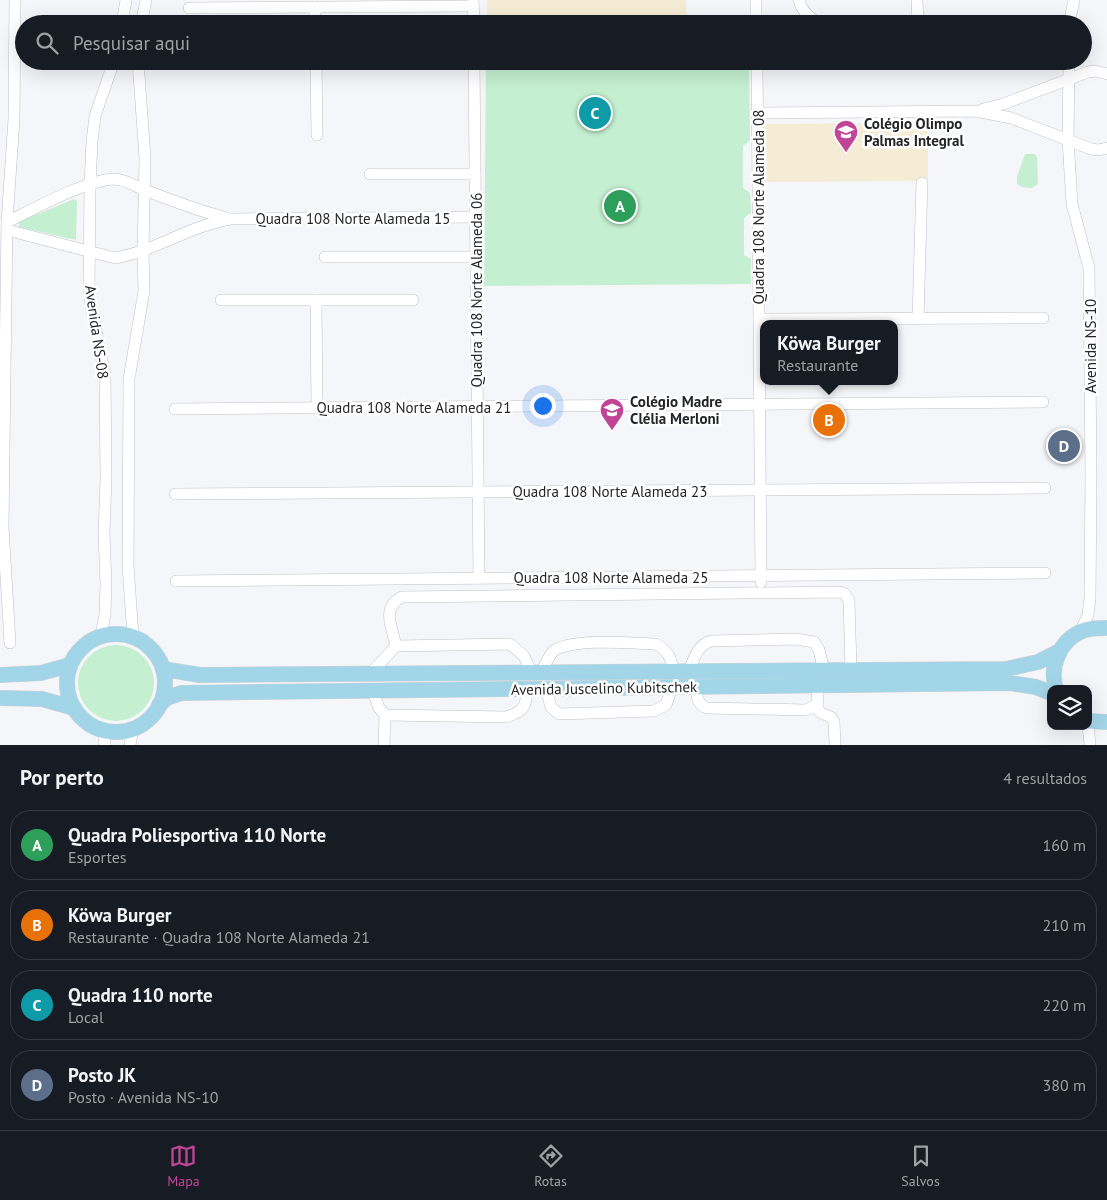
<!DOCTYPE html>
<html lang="pt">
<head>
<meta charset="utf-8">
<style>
  :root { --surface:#171b24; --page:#242831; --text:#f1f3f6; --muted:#9ea1a6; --line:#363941; --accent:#c04597 }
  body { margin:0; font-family:"PT Sans",sans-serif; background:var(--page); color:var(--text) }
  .controls { position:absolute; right:15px; bottom:15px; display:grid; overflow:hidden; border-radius:10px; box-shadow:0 5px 20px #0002 }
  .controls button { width:45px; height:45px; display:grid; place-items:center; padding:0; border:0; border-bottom:1px solid var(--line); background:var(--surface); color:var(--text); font:25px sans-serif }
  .you { position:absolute; left:542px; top:405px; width:18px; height:18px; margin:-12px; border:4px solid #fff; border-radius:50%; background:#1a73e8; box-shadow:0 0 0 8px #1a73e833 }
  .badge { display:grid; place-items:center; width:32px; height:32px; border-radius:50%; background:var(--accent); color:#fff; font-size:16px; font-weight:700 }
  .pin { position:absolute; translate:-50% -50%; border:2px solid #fff; box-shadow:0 1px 5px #0006 }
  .popup { position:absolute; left:760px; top:320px; width:138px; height:65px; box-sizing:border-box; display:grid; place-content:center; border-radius:10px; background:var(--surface); filter:drop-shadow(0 1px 4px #0005); font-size:16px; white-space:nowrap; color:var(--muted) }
  .popup b { font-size:19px; color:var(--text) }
  .popup::after { content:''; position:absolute; left:50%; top:100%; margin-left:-10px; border:10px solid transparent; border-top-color:var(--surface) }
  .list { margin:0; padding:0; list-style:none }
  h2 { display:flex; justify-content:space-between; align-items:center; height:65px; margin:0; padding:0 20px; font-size:21px }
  h2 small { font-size:16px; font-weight:400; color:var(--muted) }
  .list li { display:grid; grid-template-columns:32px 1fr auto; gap:15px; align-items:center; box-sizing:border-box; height:70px; margin:0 10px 10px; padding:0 10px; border:1px solid var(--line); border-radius:20px }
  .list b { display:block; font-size:19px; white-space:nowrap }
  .list p { margin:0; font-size:16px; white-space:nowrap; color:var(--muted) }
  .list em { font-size:16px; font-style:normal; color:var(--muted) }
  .icon { flex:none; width:28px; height:28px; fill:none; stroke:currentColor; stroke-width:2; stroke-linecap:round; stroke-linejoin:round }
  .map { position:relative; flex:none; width:1107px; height:745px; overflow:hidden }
  .search { position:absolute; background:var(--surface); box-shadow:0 5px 20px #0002; left:15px; right:15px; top:15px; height:55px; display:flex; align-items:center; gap:12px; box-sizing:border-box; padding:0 18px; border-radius:28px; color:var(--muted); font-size:19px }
  .sheet { height:385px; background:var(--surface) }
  nav { display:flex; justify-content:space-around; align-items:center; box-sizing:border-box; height:70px; border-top:1px solid var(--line); background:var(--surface); font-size:14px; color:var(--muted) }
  nav a { display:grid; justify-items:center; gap:2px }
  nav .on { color:var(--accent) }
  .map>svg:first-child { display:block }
  .education { fill:#f5ecd6 }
  .green { fill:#c4efd0 }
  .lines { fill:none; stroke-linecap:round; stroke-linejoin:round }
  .minor-casing { stroke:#bfc0c3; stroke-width:12 }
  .major-casing { stroke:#d3d3d4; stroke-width:16 }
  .minor { stroke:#fff; stroke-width:11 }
  .major { stroke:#a3d5e8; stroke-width:15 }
  .labels { text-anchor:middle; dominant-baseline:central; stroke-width:5; stroke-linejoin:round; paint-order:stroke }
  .poi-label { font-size:15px; font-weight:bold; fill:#242526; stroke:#fff; text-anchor:start }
  .street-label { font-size:15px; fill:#242526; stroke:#fff }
</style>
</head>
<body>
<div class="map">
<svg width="1107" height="745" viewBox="0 0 1107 745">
  <rect width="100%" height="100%" fill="#f5f6f9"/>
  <g class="education">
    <polygon points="487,0 686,0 687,24 487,24"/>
    <polygon points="928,123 928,181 765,182 764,124"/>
  </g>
  <g class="green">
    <polygon points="486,61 749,61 750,140 743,146 743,188 750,193 751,213 744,218 744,255 751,259 751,284 484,286"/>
    <polygon points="1025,154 1035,154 1037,157 1038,184 1032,188 1021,187 1017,183 1017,177"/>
    <polygon points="74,199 77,201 76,240 19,227 19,222"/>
    <circle cx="116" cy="683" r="38"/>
  </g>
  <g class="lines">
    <defs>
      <g id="minor">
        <polyline points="473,0 474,24"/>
        <polyline points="756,0 756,24"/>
        <path d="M799,0C802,12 810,18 820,24L1017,23"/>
        <polyline points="917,0 918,24"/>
        <polyline points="315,7 315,24"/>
        <polyline points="189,8 473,6"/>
        <polyline points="122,24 126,0"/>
        <polyline points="141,24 146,0"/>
        <polyline points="1069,24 1074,0"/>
        <polyline points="316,61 317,135"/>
        <polyline points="474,61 479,578"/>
        <polyline points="757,61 761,582"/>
        <polyline points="1069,61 1068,140 1072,204 1089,268 1091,475 1090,598 1088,615 1080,632"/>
        <polyline points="983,109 1003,104 1088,72 1095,71 1107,74"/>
        <polyline points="758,113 976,111 1011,118 1091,149 1098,150 1107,148"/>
        <polyline points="370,174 475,174"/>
        <path d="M7,222C34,209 86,180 114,179C126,179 136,187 147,191C173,201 199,211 227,218"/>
        <path d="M7,230L115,258C156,251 188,226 231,219L475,217"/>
        <polyline points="325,257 475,257"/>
        <polyline points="221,300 413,300"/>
        <polyline points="316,300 317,408"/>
        <polyline points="759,319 1043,318"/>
        <polyline points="918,319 922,183"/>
        <polyline points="175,409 1043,402"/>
        <polyline points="175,494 1045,488"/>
        <polyline points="176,581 1045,573"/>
        <polyline points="101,636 105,614 106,584 104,534 106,478 105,375 91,305 89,288 90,184 92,142 95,116 114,61"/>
        <polyline points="133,637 128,565 129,379 144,291 143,251 145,158 138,61"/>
        <polyline points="10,643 3,527 4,450 7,222 14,119 15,0"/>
        <path d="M396,646C392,628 381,607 402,597L840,592L845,594L849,600L851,670"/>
        <path d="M689,671C694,659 697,645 711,641L796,639L814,642L819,650L824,671"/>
        <path d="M541,673C545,666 548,655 555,650C576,638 631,643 656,644C668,650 671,659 674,671"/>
        <polyline points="370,674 396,646 510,644 524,656 532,673"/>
        <polyline points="817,685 818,710 821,713 831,717 834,722 835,745"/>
        <path d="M696,687C697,696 697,705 707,708L806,710L818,704"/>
        <polyline points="546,688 551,707 559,714 654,711 666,705 672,687"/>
        <polyline points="373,691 379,708 385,715 384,745"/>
        <path d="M385,715L506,717C523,712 527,707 527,688"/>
        <polyline points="1088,725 1090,745"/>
        <polyline points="103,730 105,745"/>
        <polyline points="130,745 133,729"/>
      </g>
      <g id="major">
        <circle cx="116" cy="683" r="49"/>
        <polyline points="163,669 200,675 1006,669 1038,662 1060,651"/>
        <polyline points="0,675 41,673 70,665"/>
        <path d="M1056,689C1049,668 1059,642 1080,632C1088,628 1098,628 1107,628"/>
        <polyline points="0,698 42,699 74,708"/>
        <polyline points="159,705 167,698 181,693 1010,683 1036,687 1051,693"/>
        <polyline points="1088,721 1107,722"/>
      </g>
    </defs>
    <use href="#minor" class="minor-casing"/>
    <use href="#major" class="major-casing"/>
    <use href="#minor" class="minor"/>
    <use href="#major" class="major"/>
  </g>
  <defs>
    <symbol id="school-pin" viewBox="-11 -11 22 30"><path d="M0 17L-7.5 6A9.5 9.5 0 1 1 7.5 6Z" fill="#c04597" stroke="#fff"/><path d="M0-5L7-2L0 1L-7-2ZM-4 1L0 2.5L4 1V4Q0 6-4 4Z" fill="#fff"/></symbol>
  </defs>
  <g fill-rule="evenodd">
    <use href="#school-pin" x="832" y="118" width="28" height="38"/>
    <use href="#school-pin" x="598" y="396" width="28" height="38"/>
  </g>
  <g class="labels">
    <g class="poi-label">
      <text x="864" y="123">Colégio Olimpo<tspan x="864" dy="17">Palmas Integral</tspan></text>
      <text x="630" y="401">Colégio Madre<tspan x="630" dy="17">Clélia Merloni</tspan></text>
    </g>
    <g class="street-label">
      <text transform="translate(758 207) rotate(-90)">Quadra 108 Norte Alameda 08</text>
      <text x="353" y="218">Quadra 108 Norte Alameda 15</text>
      <text transform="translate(476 290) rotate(-90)">Quadra 108 Norte Alameda 06</text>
      <text transform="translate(97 332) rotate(82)">Avenida NS-08</text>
      <text transform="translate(1090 346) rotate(-90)">Avenida NS-10</text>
      <text x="414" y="407">Quadra 108 Norte Alameda 21</text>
      <text x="610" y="491">Quadra 108 Norte Alameda 23</text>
      <text x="611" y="577">Quadra 108 Norte Alameda 25</text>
      <text transform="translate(604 688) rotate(-1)">Avenida Juscelino Kubitschek</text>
    </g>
  </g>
</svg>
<div class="controls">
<button><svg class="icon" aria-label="layers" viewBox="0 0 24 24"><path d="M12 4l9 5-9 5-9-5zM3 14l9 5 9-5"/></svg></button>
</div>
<div class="you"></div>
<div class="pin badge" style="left:620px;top:206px;background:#2e9e5b">A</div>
<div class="pin badge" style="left:829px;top:420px;background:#e8710a">B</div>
<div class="popup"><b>Köwa Burger</b>Restaurante</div>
<div class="pin badge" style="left:595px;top:113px;background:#0f9aa8">C</div>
<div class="pin badge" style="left:1064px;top:446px;background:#5c6f8a">D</div>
<div class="search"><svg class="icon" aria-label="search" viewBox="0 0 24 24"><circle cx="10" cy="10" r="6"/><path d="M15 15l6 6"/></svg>Pesquisar aqui</div>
</div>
<section class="sheet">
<h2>Por perto<small>4 resultados</small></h2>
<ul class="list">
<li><span class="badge" style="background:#2e9e5b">A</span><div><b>Quadra Poliesportiva 110 Norte</b><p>Esportes</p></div><em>160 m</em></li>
<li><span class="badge" style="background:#e8710a">B</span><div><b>Köwa Burger</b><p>Restaurante · Quadra 108 Norte Alameda 21</p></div><em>210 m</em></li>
<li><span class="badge" style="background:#0f9aa8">C</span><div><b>Quadra 110 norte</b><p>Local</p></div><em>220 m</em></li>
<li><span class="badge" style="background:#5c6f8a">D</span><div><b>Posto JK</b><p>Posto · Avenida NS-10</p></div><em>380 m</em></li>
</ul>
</section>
<nav>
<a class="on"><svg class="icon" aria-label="map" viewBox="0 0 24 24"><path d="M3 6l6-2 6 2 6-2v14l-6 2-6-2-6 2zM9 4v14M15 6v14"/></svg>Mapa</a>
<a><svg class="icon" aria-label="directions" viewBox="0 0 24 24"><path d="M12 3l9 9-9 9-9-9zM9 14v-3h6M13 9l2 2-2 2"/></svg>Rotas</a>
<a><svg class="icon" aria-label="saved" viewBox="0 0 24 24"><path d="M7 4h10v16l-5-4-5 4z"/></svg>Salvos</a>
</nav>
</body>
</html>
